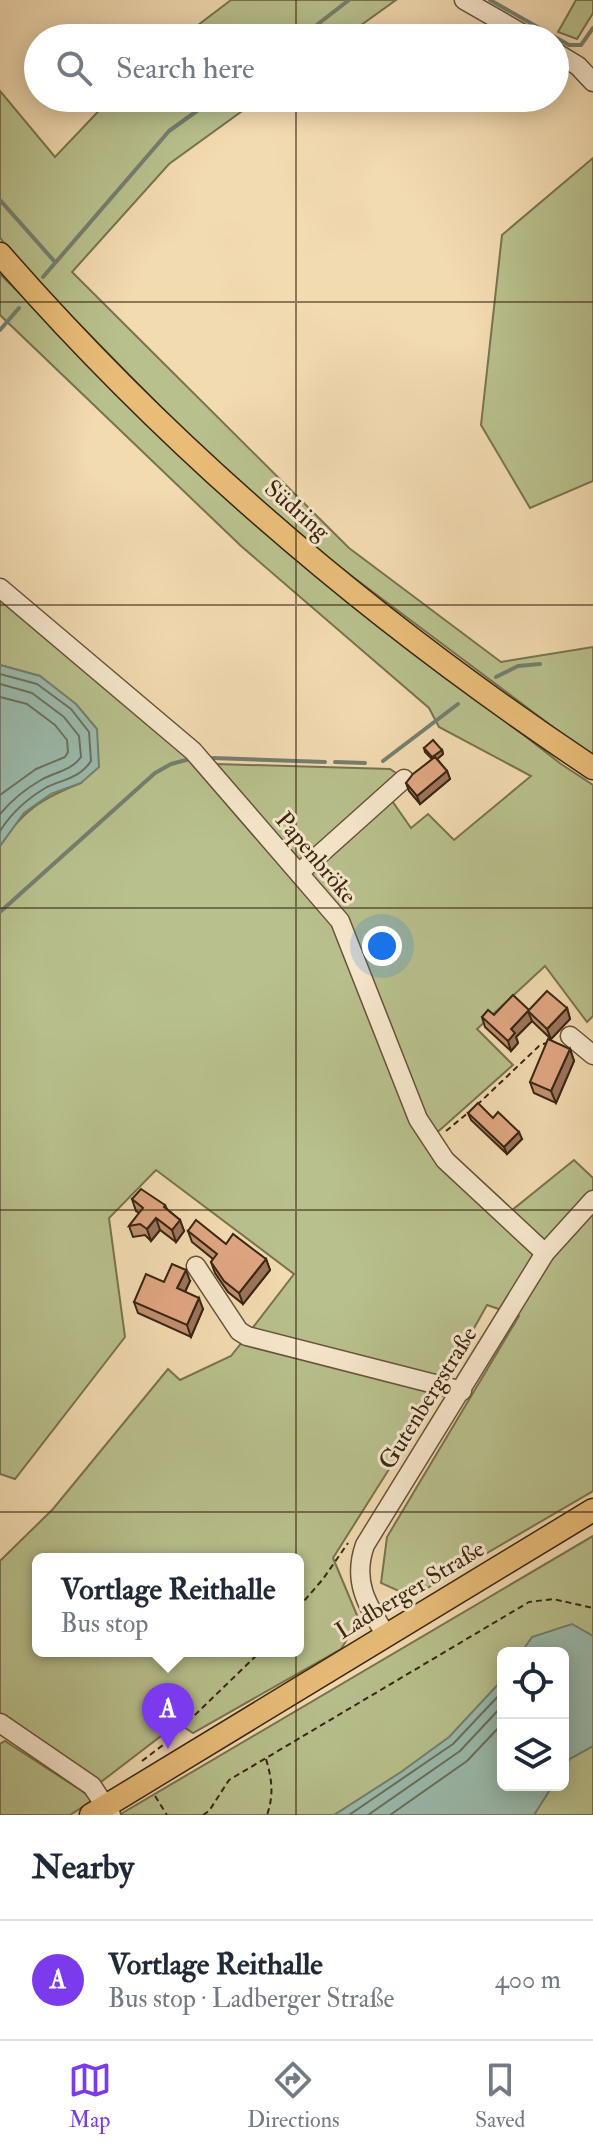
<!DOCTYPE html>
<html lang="en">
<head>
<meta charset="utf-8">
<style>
  :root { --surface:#fff; --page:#f6f6f7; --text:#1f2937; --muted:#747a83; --line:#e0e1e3; --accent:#7c3aed }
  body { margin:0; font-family:"IM FELL Double Pica",serif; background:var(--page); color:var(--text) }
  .controls { position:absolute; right:24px; bottom:24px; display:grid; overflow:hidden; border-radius:12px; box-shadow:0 4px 20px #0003 }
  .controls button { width:72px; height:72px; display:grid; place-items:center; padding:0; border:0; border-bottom:2px solid var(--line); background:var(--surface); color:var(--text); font:40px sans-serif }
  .you { position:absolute; left:382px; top:946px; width:28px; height:28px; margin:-20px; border:6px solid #fff; border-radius:50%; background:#1a73e8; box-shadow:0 0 0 12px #1a73e833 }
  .badge { display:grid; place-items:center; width:52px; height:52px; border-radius:50%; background:var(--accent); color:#fff; font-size:26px; font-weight:700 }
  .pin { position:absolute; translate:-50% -66px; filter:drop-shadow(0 2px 4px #0008) }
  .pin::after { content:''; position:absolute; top:42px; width:28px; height:24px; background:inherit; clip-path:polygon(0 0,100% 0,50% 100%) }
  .popup { position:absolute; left:32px; top:1553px; width:272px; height:104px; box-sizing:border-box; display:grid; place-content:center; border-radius:12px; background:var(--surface); filter:drop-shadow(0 2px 6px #0005); font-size:26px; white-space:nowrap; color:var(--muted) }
  .popup b { font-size:30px; color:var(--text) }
  .popup::after { content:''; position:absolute; left:50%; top:100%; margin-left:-16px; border:16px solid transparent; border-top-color:var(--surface) }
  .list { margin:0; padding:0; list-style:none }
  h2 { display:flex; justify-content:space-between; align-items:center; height:104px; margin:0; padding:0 32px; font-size:34px }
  h2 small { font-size:26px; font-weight:400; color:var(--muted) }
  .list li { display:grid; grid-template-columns:52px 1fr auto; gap:24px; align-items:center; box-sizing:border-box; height:120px; padding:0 32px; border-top:2px solid var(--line) }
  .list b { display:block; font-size:30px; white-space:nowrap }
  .list p { margin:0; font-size:26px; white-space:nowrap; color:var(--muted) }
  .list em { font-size:26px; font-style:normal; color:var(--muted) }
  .icon { flex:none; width:44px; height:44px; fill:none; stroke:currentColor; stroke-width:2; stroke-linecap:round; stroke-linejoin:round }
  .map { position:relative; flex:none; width:593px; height:1815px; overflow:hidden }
  .search { position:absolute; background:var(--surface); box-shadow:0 4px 20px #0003; left:24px; right:24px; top:24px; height:88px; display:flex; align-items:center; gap:20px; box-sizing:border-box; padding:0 28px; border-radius:44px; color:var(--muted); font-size:30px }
  .sheet { height:224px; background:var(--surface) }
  nav { display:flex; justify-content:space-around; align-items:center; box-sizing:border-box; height:112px; border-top:2px solid var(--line); background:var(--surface); font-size:22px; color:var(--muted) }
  nav a { display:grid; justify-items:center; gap:4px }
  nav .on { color:var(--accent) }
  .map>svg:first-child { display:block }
  .green { fill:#b8c08d; stroke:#78734e; stroke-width:2; fill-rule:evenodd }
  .water { fill:#9bbbad; stroke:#747f6e; stroke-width:2 }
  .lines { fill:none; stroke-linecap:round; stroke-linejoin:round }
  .shore { stroke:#6a705e; stroke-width:2 }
  .stream { stroke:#747f6e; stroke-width:4 }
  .minor-casing { stroke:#675338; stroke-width:21 }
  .major-casing { stroke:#392610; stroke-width:25 }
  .path { stroke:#392610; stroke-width:2; stroke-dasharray:6 4; stroke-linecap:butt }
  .minor { stroke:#f7e7cc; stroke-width:18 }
  .major { stroke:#e9bd78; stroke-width:22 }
  .wall { fill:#c08f70; stroke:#392610; stroke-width:2 }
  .shaded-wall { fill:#9c745b; stroke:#392610; stroke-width:2 }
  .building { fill:#dfa682; stroke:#392610; stroke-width:2 }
  .grid { fill:none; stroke:#392610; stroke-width:2; stroke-opacity:0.55 }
  .labels { text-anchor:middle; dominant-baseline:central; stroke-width:6; stroke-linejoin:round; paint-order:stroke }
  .street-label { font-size:24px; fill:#392610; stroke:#f7e7cc }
</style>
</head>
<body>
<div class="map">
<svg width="593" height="1815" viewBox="0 0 593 1815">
  <rect width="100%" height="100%" fill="#f2dab1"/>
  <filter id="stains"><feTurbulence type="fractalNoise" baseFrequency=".0025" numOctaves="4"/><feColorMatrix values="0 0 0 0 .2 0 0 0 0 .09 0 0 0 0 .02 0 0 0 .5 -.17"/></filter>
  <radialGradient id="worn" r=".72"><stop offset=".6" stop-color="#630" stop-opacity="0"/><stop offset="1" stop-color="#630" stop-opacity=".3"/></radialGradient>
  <g class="green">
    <polygon points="231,0 396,0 343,38 181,38"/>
    <polygon points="576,0 593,0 593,13 577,39 558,32"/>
    <polygon points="0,91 55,157 111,98 260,98 169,164 72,272 349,548 501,662 593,647 593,757 333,562 209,456 27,271 0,238"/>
    <polygon points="593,158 593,481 530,508 481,425 502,235"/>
    <polygon points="0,274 261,530 561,764 593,785 593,1016 587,1022 545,966 477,1029 513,1065 432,1137 426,1119 308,874 390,798 411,828 428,814 454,840 531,776 439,727 429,708 241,546 0,315"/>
    <path d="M0,598L184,754L333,926L411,1122L501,1219L574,1160L593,1178V1491L412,1597L381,1583L387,1537L519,1316L487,1305L445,1380L251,1330L294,1274L156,1170L109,1218L125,1337L15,1479L0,1474V846C22,810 43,798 81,783L40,676L0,665Z"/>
    <polygon points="216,764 390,769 399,775 301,863"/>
    <path d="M243,1341L439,1390L333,1558L359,1620L341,1649L193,1733L178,1723L97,1785L0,1717V1561L53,1509L168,1369L180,1380L231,1356ZM38,1559H298V1651H38Z"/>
    <path d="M593,1536V1815H119ZM503,1653H563V1785H503Z"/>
    <polygon points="5,1741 82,1791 93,1800 70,1815 0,1815 0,1744"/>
  </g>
  <g class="water">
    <polygon points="0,665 40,676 76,704 97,729 99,767 81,783 51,794 24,813 0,846"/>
    <polygon points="572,1624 593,1636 593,1746 570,1759 563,1769 563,1653 521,1653 532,1637"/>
    <polygon points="503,1679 503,1785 553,1785 534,1815 334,1815 401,1772 449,1737"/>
  </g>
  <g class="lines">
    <g class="shore">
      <path d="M0,674L37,684L71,709L89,732L91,761C80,778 64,779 47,787C28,798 12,812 0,831"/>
      <path d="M0,684L32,693L64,717L79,736L81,757C71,771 55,772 41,780C25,789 12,800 0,814"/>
      <polyline points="0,697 27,704 55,725 67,740 68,752 65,757 36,769 0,795"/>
      <polyline points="349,1815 453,1744 503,1691"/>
      <polyline points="368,1815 460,1751 503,1705"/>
      <polyline points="390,1815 467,1761 503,1723"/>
    </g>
    <g class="stream">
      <polyline points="490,0 569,45 581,45 593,28"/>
      <polyline points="300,38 349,0"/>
      <polyline points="0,200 55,262"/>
      <polyline points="43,277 169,131 215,98"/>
      <polyline points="0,330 19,308"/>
      <polyline points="496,677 518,666 540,664"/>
      <polyline points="213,758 325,762"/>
      <polyline points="383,761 458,704"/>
      <polyline points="335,762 365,763"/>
      <polyline points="0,912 155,773 171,764 190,759"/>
    </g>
    <defs>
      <g id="minor">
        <polyline points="464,0 530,38"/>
        <polyline points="555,52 578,66 593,82"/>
        <polyline points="0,588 193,751 340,921 418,1119 445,1160 545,1253"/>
        <polyline points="299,873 404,779"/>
        <polyline points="570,1036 593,1055"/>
        <polyline points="196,1266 239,1331 247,1336 462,1391"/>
        <path d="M386,1635C367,1605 352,1581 365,1545L545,1253L593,1200"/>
        <polyline points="0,1723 92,1786 111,1815"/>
      </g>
      <g id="major">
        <path d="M0,254C172,451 375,623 593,768"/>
        <polyline points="91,1815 593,1510"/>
      </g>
    </defs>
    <use href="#minor" class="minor-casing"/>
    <use href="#major" class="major-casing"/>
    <g class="path">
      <polyline points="477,1105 539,1046 546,1043"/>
      <polyline points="446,1131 469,1112"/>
      <polyline points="298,1608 323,1579 348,1543"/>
      <path d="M266,1759C272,1779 274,1795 267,1815"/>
      <polyline points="142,1761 167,1742 261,1651"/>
      <polyline points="155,1796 167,1815"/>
      <polyline points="203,1815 209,1811 229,1780 529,1602 553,1599 593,1608"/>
    </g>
    <use href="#minor" class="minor"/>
    <use href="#major" class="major"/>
  </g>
  <g class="wall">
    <polygon points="424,748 442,750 443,754 437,759 447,771 450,779 420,804 409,791 406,783 432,759 425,752"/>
    <polygon points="567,1008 570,1019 551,1039 532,1021 516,1037 518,1043 511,1051 485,1027 482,1017 529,1010"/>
    <polygon points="570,1049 574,1061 556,1103 534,1093 530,1082"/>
    <polygon points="468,1113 493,1118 522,1139 507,1154 471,1120"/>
    <polygon points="132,1199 165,1205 167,1209 180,1220 184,1231 176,1242 160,1230 151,1241 145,1235 133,1237 129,1226 139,1213 136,1211"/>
    <polygon points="188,1231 226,1244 266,1259 270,1270 243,1304 228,1292 215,1273 211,1262 213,1259 192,1242"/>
    <polygon points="190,1281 185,1292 203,1309 191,1337 138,1313 134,1302 164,1282"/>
  </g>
  <g class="shaded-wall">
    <polygon points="442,750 443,754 434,762 432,757"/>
    <polygon points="447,771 450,779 420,804 417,796"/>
    <polygon points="567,1008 570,1019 551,1039 547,1029"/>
    <polygon points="528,1011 532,1021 516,1037 518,1043 511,1051 508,1041 511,1029"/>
    <polygon points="570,1049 574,1061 556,1103 551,1091"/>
    <polygon points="519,1132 522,1139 507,1154 504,1147"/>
    <polygon points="156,1218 160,1230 151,1241 147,1229"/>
    <polygon points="180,1220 184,1231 176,1242 172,1230"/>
    <polygon points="266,1259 270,1270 243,1304 239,1293"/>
    <polygon points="186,1270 190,1281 181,1300 177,1288"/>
    <polygon points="199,1298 203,1309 191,1337 187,1325"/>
  </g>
  <g class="building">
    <polygon points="433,740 442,750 432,757 424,748"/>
    <polygon points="435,757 447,771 417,796 406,783 413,774"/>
    <polygon points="547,991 567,1008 547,1029 528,1011 511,1029 515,1033 508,1041 482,1017 488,1010 494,1015 513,995 529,1010"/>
    <polygon points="548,1039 570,1049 551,1091 530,1082"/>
    <polygon points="478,1103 493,1118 498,1112 519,1132 504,1147 468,1113"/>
    <polygon points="141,1189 165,1205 164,1207 180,1220 172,1230 156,1218 147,1229 140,1224 129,1226 143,1208 132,1199"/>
    <polygon points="196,1220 226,1244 233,1234 266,1259 239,1293 224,1281 211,1262 217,1254 188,1231"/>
    <polygon points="172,1264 186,1270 177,1288 199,1298 187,1325 134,1302 146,1274 164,1282"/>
  </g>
  <path class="grid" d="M296,0V38M296,98V1815M0,302H593M0,605H593M0,908H593M0,1210H593M0,1512H593"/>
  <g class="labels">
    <g class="street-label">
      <text transform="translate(297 510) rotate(41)">Südring</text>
      <text transform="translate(316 858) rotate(50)">Papenbröke</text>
      <text transform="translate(428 1398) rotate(-58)">Gutenbergstraße</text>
      <text transform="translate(410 1590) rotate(-31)">Ladberger Straße</text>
    </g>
  </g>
  <rect width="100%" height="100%" filter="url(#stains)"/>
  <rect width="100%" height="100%" fill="url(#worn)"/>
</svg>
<div class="controls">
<button><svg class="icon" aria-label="locate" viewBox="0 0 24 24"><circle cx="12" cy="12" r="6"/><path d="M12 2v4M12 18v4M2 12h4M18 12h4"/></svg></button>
<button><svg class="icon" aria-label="layers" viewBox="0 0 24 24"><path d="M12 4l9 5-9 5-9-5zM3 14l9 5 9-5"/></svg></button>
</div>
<div class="you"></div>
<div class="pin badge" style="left:168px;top:1749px">A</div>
<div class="popup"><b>Vortlage Reithalle</b>Bus stop</div>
<div class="search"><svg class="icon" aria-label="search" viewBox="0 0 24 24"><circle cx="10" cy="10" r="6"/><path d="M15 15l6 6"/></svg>Search here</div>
</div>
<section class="sheet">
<h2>Nearby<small></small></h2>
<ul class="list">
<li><span class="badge">A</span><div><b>Vortlage Reithalle</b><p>Bus stop · Ladberger Straße</p></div><em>400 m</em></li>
</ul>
</section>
<nav>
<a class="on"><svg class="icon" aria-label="map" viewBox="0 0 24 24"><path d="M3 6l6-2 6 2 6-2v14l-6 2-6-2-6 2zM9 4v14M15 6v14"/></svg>Map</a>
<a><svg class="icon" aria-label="directions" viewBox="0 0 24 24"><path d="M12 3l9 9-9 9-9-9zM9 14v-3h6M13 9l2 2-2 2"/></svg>Directions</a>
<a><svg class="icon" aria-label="saved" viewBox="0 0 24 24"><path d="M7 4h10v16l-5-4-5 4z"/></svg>Saved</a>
</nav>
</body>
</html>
